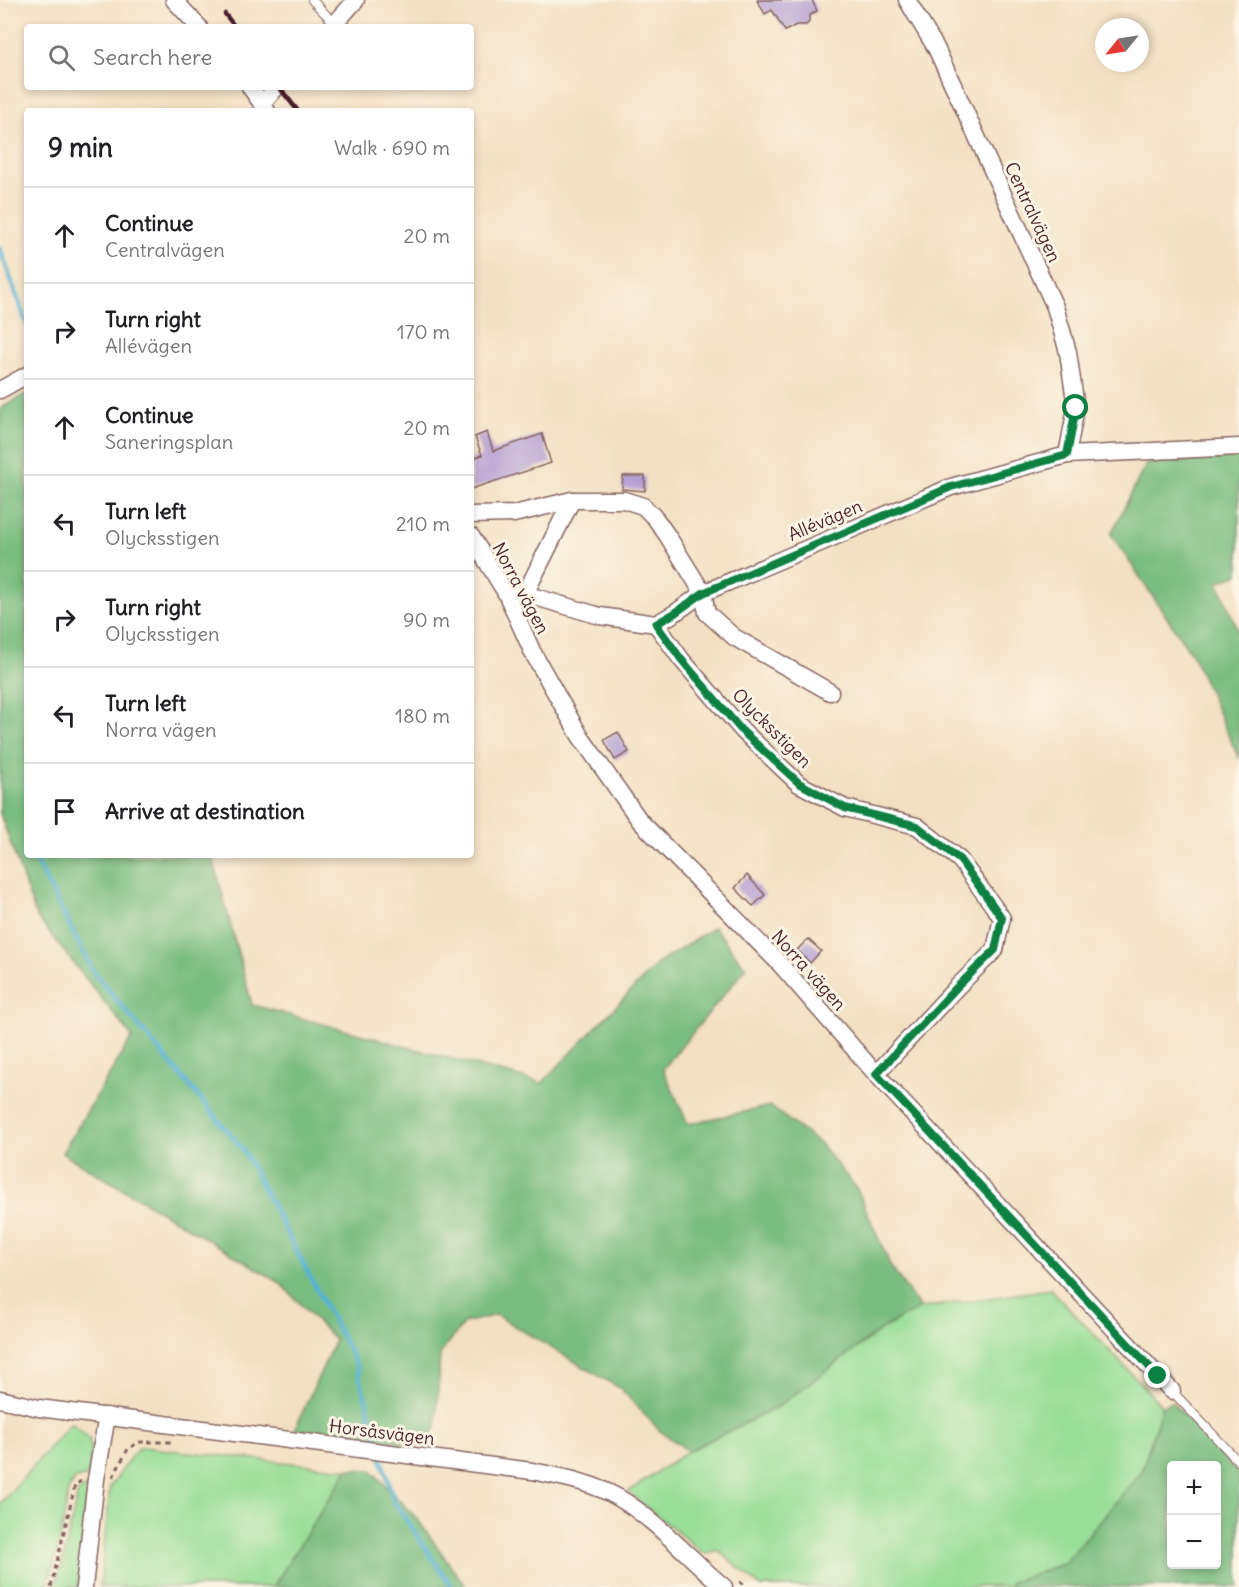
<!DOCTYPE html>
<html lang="en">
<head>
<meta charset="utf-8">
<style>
  :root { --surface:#fff; --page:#f2f2f2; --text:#202124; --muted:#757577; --line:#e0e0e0 }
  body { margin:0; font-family:Delius,sans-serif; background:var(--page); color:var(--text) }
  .controls { position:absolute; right:18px; bottom:18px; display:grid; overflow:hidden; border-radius:6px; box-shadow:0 3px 9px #0003 }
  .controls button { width:54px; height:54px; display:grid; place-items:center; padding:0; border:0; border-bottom:2px solid var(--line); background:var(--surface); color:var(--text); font:30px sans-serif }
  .compass { position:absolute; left:1095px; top:18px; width:54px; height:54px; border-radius:50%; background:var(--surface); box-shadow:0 3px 9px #0003; rotate:240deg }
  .stop { position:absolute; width:18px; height:18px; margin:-14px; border:4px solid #0b8043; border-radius:50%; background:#fff }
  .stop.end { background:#0b8043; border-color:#fff; box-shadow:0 2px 6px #0008 }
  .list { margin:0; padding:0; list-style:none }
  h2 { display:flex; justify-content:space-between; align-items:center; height:78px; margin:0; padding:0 24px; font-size:26px }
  h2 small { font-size:20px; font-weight:400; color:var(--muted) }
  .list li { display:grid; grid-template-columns:39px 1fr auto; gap:18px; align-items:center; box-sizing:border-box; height:96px; padding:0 24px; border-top:2px solid var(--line) }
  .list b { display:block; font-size:22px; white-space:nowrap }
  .list p { margin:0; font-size:20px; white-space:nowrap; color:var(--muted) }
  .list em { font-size:20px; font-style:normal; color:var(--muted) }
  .icon { flex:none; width:33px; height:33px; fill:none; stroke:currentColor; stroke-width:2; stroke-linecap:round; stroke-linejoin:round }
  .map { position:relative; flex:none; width:1239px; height:1587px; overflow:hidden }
  .search { position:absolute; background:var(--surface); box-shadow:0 3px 9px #0003; left:24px; top:24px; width:450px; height:66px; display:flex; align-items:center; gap:15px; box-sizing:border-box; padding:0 21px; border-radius:6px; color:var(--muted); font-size:22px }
  .panel { position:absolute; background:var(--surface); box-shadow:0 3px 9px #0003; left:24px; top:108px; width:450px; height:750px; border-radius:6px }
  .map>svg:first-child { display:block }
  .green { fill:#98de97; stroke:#717e61; stroke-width:1.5 }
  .forest { fill:#7abd80; stroke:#626e56; stroke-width:1.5; fill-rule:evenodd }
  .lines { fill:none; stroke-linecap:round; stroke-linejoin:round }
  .stream { stroke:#58b2d5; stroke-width:4.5 }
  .building { fill:#b49dd2 }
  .service-casing { stroke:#856360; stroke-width:10 }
  .minor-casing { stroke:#856360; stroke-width:19 }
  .path { stroke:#856360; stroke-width:3; stroke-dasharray:4.5 4.5; stroke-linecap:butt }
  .service { stroke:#fff; stroke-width:8 }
  .minor { stroke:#fff; stroke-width:16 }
  .rail { stroke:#4a1f2b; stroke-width:4.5 }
  .route { stroke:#0b8043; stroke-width:8 }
  .labels { text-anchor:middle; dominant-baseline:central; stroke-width:6; stroke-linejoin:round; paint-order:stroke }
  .street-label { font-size:18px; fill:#4a1f2b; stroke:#fcf5e5 }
</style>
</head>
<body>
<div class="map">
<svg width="1239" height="1587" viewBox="0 0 1239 1587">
  <rect width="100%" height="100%" fill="#fcf5e5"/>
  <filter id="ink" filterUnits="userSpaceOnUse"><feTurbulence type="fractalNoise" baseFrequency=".0167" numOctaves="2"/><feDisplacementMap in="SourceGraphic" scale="12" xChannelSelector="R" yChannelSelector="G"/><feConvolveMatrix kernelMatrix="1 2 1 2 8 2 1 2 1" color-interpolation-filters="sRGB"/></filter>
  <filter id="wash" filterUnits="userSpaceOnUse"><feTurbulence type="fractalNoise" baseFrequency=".008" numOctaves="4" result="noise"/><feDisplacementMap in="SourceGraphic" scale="24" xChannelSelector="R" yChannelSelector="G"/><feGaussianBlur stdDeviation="1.35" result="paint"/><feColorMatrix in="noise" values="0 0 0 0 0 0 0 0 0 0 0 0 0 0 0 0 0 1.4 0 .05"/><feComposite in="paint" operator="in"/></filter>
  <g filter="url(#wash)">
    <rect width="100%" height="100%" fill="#f3e0c3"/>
    <g class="green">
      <polygon points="1051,1289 1162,1406 1142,1471 1065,1563 1011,1582 1009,1587 761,1587 718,1550 704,1554 628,1492 688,1451 776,1408 885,1327 920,1308"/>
      <polygon points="71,1423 89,1438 91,1449 89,1476 75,1479 69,1488 60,1541 47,1587 0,1587 0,1504"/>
      <path d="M140,1447L348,1469L273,1587H100L110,1487C122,1474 126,1458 140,1447Z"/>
      <polygon points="88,1487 78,1587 55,1587 62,1565 78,1492"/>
    </g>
    <g class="forest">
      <polygon points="27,393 27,855 212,855 252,1005 542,1083 657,964 714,927 746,968 663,1069 688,1124 770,1106 821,1145 857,1189 891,1267 920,1308 885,1327 776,1408 688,1451 660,1431 621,1389 496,1315 464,1323 440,1354 436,1428 422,1445 295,1429 335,1340 279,1282 62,1153 132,1037 36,916 0,813 0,409"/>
      <polygon points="1239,457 1239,574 1218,582 1239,633 1239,759 1194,658 1111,534 1146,464"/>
      <path d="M1172,1402L1239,1475V1587H1009L1011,1582L1065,1563L1142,1471L1162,1406ZM1172,1466H1216V1564H1172Z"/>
      <polygon points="348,1469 371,1470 418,1520 466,1587 273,1587"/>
    </g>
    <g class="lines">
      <g class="stream">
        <polyline points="0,249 27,325"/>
        <polyline points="33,855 94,973 242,1148 356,1364 379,1448"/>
        <polyline points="381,1456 394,1502 452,1587"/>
      </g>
    </g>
    <g id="blocks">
      <g class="building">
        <polygon points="757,0 812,0 817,11 809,16 809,22 806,25 796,25 785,31 772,10 765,14"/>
        <polygon points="487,432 493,451 542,434 551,463 471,489 471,459 482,455 475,437"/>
        <polygon points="623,476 645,476 645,491 622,489"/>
        <polygon points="618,732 629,752 615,760 604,740"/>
        <polygon points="747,875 765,895 753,906 735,888"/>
        <polygon points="808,939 821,951 810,963 797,950"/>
      </g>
    </g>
  </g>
  <g filter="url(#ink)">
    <use href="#blocks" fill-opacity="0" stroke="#856360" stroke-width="1.5"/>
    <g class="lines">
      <defs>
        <g id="service">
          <polyline points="312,0 335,24"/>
          <polyline points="1172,1391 1239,1462"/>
        </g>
        <g id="minor">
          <polyline points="174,0 199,27"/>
          <polyline points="907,0 936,48 1055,307 1068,352 1076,408 1067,455"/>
          <polyline points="332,27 356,0"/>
          <polyline points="250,87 267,111"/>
          <polyline points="263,103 277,87"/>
          <polyline points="0,390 27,375"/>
          <polyline points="471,515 514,514 572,500 624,500 643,506 655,518 667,535 703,593 951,487 1067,455 1239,447"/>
          <polyline points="471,536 506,593 533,653 580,736 640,821 780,964 876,1074 1172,1391"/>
          <polyline points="506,593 525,594 600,616 656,624 675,613 703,593"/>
          <polyline points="703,593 707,613 734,637 830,692"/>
          <polyline points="525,594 572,500"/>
          <polyline points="656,624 681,659 743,731 799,784 845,808 917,826 960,860 1002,918 995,950 957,987 876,1074"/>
          <path d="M0,1399L39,1408L532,1471C561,1477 592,1482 619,1498C655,1519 691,1560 724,1587"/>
          <polyline points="84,1587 96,1479 107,1416"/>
        </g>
      </defs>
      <use href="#service" class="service-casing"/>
      <use href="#minor" class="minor-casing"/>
      <g class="path">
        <polyline points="113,1477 128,1449 139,1442 171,1442"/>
        <polyline points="740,1582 746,1587"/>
        <polyline points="51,1587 73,1494 75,1485 81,1481"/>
      </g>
      <use href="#service" class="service"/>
      <use href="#minor" class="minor"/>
      <g class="rail">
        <polyline points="225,14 235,27"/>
        <polyline points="279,87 298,111"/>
      </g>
    </g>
  </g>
  <g class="lines" filter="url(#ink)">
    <polyline class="route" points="1076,408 1067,455 951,487 703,593 675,613 656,624 681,659 742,731 799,783 845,808 917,826 960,860 1002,918 995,950 957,987 876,1074 1158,1376"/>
  </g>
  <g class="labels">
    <g class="street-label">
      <text transform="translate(1033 212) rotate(65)">Centralvägen</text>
      <text transform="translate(825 520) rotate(-23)">Allévägen</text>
      <text transform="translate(521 588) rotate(62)">Norra vägen</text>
      <text transform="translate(772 728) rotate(45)">Olycksstigen</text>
      <text transform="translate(809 970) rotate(48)">Norra vägen</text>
      <text transform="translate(382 1432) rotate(7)">Horsåsvägen</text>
    </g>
  </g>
</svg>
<div class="controls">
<button>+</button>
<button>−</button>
</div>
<svg class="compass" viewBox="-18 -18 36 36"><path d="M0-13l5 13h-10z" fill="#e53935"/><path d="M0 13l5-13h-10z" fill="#757577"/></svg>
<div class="stop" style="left:1076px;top:408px"></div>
<div class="stop end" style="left:1158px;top:1376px"></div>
<div class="search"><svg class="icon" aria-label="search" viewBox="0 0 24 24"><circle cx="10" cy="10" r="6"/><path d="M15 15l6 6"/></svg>Search here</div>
<section class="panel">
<h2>9 min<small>Walk · 690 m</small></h2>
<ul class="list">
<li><svg class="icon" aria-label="ahead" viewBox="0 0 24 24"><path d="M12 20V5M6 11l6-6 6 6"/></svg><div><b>Continue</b><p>Centralvägen</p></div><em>20 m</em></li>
<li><svg class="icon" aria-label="right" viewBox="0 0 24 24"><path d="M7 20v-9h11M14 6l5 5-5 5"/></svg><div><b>Turn right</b><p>Allévägen</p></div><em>170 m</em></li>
<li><svg class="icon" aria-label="ahead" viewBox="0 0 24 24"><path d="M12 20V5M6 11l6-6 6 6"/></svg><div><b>Continue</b><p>Saneringsplan</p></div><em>20 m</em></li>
<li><svg class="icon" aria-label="left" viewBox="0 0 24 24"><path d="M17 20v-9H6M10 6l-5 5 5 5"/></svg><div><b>Turn left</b><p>Olycksstigen</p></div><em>210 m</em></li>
<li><svg class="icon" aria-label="right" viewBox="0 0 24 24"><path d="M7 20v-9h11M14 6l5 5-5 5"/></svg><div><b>Turn right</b><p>Olycksstigen</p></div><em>90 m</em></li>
<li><svg class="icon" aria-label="left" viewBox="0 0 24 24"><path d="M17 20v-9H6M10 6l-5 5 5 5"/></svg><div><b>Turn left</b><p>Norra vägen</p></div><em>180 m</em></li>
<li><svg class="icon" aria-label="arrive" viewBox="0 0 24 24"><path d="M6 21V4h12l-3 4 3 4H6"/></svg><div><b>Arrive at destination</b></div></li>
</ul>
</section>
</div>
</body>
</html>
